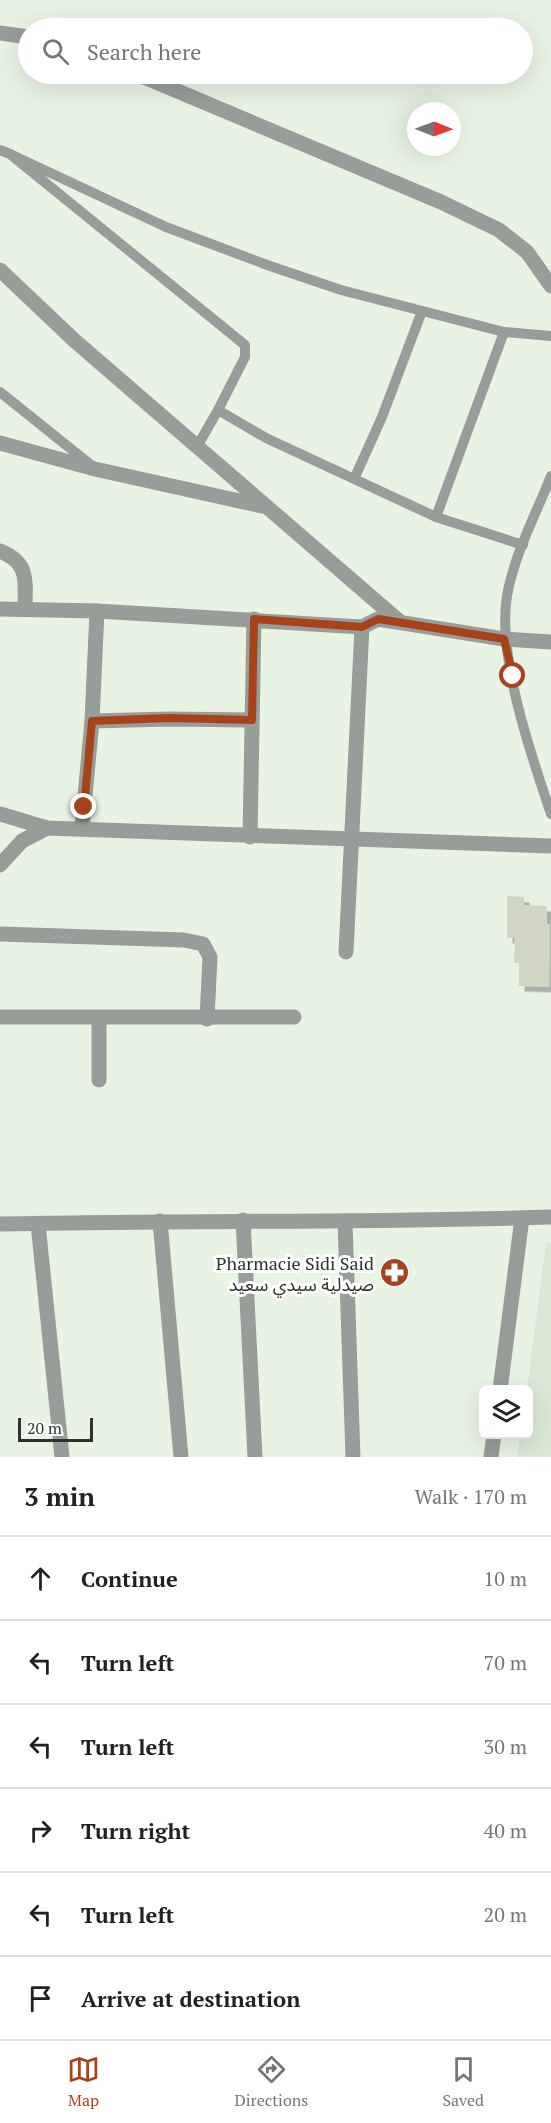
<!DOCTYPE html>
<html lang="en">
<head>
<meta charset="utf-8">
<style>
  :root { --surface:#fff; --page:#f6f6f6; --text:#202124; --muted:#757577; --line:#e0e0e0; --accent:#a8421a }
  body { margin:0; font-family:"PT Serif","Noto Sans Arabic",serif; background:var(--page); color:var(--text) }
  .controls { position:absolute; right:18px; bottom:18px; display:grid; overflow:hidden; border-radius:9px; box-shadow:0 6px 24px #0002 }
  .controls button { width:54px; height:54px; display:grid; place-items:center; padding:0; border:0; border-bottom:2px solid var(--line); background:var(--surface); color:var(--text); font:30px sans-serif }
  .compass { position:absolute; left:407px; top:102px; width:54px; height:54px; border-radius:50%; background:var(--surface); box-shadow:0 6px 24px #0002; rotate:91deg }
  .scale { position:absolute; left:18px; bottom:15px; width:75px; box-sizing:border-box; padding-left:6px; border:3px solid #2e322d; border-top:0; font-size:16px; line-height:21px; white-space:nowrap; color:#2e322d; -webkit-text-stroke:4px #fff; paint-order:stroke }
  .stop { position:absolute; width:18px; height:18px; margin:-14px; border:4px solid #a8421a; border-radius:50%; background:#fff }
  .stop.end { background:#a8421a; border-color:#fff; box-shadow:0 2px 6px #0008 }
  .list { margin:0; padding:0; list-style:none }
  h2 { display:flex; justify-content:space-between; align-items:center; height:78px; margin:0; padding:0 24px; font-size:26px }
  h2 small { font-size:20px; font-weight:400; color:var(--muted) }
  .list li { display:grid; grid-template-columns:39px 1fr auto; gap:18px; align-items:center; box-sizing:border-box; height:84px; padding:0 24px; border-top:2px solid var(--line) }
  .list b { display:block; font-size:22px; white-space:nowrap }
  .list em { font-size:20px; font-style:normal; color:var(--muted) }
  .icon { flex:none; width:33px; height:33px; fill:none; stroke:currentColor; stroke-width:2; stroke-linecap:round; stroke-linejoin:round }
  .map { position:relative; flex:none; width:551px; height:1457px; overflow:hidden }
  .search { position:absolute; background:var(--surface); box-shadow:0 6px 24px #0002; left:18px; right:18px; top:18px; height:66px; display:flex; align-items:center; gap:15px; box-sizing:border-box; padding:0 21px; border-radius:33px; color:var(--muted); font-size:22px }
  .sheet { height:582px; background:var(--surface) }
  nav { display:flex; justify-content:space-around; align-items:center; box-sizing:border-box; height:84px; border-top:2px solid var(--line); background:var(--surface); font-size:16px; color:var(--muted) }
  nav a { display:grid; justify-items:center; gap:3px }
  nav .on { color:var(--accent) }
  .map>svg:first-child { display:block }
  .built { fill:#d9e8d4 }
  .building { fill:#d0d5c4; filter:url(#shadow) }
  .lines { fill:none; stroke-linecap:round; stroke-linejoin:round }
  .service { stroke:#979e9a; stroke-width:10 }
  .minor { stroke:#979e9a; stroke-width:15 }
  .tertiary { stroke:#979e9a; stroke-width:15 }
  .route { stroke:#a8421a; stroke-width:8 }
  .labels { text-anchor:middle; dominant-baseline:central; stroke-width:6; stroke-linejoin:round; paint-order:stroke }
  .poi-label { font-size:18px; fill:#2e322d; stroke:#fff; text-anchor:end }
</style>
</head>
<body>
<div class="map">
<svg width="551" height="1457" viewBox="0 0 551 1457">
  <defs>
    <filter id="shadow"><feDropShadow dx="5.5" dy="5.5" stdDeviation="0" flood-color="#0004"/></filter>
  </defs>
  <rect width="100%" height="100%" fill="#e8f3e4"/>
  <polygon class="built" points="546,1243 551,1243 551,1457 517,1457 520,1435 528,1434 527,1389"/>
  <polygon class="building" points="507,896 524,897 524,905 547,906 547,924 550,924 549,987 519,986 519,963 514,963 515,938 507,938"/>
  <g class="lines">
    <g class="service">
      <polyline points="0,150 10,154 245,345 245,357 218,410"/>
      <polyline points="10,154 166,227 270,266 341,290 504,332 551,336"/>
      <polyline points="0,392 91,465"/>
      <polyline points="198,445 218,410 266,438 436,517 523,545"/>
      <path d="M551,476C536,514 514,555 507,596C497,656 531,755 551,814"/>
      <polyline points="355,477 382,417 422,311"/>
      <polyline points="436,517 504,332"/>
    </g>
    <g class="minor">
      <polyline points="0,33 28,37"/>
      <polyline points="137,74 441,202 499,230 527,252 551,286"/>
      <polyline points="0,270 75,341 399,621"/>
      <polyline points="0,443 95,469 262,506"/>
      <path d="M0,551C30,563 25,581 25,609"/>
      <polyline points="0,609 97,611 362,627 378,619 504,639 551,642"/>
      <polyline points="92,721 169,719 252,720"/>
      <polyline points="0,814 47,828 551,846"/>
      <polyline points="82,828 92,721 97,611"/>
      <polyline points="250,837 254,619"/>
      <polyline points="0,865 22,841 47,828"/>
      <polyline points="0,934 184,940 203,944 210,957 207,1019"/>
      <polyline points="346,952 362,627"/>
      <polyline points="0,1017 294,1017"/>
      <polyline points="99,1080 99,1019"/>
      <polyline points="243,1220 255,1457"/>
      <polyline points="160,1221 181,1457"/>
      <polyline points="345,1222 353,1457"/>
      <polyline points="38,1224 62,1457"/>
      <polyline points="500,1390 522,1218"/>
      <polyline points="491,1457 494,1434"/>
    </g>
    <path class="tertiary" d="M0,1224C184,1220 367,1223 551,1217"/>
  </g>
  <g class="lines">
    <polyline class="route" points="84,807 92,721 169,718 252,720 254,619 362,627 378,619 504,639 513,676"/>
  </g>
  <defs>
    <symbol id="pharmacy-disc" viewBox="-11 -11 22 22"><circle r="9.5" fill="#a8421a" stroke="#fff"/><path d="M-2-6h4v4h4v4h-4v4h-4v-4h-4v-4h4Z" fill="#fff"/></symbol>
  </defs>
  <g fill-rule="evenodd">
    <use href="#pharmacy-disc" x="378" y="1256" width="33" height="33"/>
  </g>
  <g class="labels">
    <g class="poi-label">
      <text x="374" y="1263">Pharmacie Sidi Said<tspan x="374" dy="21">صيدلية سيدي سعيد</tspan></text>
    </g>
  </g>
</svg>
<div class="controls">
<button><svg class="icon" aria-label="layers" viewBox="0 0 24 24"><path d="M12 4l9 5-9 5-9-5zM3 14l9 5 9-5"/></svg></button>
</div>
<svg class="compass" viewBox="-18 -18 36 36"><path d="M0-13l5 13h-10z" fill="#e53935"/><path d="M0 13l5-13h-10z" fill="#757577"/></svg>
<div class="scale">20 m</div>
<div class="stop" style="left:513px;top:676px"></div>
<div class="stop end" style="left:84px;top:807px"></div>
<div class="search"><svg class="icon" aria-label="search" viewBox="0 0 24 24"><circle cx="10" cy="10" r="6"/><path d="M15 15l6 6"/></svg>Search here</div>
</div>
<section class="sheet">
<h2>3 min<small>Walk · 170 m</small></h2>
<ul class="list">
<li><svg class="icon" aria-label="ahead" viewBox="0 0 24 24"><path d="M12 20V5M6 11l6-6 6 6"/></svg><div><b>Continue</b></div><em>10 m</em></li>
<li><svg class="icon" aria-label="left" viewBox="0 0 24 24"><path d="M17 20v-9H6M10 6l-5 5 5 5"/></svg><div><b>Turn left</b></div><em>70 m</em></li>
<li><svg class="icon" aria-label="left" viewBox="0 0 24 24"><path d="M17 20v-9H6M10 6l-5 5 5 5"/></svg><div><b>Turn left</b></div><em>30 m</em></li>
<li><svg class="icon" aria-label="right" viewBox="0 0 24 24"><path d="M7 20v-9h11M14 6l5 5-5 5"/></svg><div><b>Turn right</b></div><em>40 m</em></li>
<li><svg class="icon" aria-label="left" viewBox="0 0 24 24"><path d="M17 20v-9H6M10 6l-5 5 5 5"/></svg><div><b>Turn left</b></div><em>20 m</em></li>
<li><svg class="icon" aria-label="arrive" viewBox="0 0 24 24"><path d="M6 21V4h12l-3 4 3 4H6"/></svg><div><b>Arrive at destination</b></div></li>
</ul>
</section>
<nav>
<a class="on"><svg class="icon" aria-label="map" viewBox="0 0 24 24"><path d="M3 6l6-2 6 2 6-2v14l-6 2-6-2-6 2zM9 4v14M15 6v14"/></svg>Map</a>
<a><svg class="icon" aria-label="directions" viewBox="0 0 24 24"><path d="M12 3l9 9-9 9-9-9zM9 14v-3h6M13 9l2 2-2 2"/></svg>Directions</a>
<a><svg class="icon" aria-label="saved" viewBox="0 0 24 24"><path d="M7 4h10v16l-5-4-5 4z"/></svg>Saved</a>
</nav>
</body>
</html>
